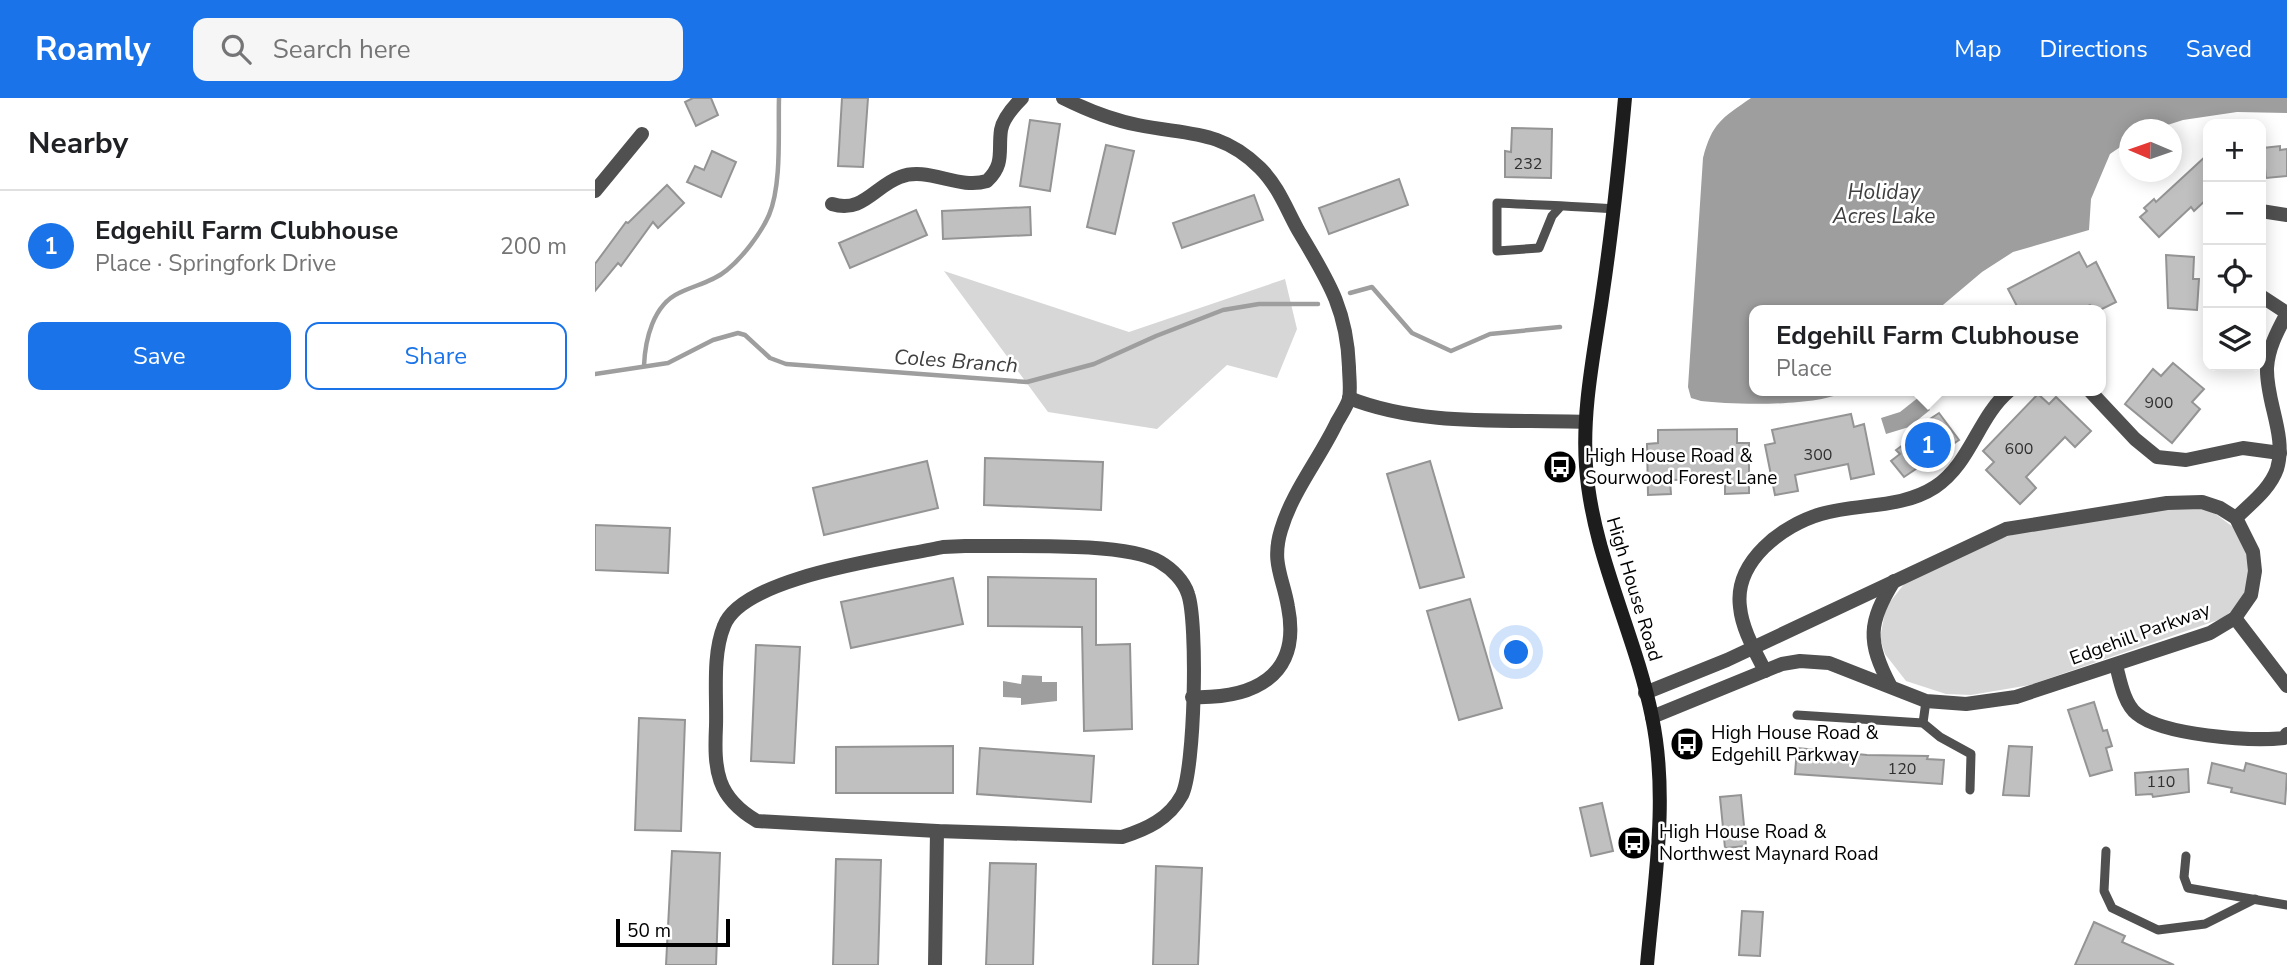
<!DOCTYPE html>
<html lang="en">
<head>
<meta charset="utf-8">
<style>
  :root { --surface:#fff; --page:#f6f6f6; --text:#202124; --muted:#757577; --line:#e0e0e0; --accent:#1a73e8 }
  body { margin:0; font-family:"Nunito Sans",sans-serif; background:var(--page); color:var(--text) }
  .controls { position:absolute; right:21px; top:21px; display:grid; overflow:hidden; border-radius:14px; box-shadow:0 4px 18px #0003 }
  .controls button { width:63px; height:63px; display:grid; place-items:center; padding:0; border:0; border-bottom:2px solid var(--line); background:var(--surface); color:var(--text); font:35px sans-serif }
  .compass { position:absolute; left:1524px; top:21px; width:63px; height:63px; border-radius:50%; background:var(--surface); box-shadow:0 4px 18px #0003; rotate:272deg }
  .scale { position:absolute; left:21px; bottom:18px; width:114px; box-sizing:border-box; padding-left:7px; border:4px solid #000; border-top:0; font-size:19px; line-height:24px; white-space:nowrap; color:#000; -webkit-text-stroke:5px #fff; paint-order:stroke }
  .you { position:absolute; left:922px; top:555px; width:24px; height:24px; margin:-18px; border:5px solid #fff; border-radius:50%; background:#1a73e8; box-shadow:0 0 0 10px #1a73e833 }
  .badge { display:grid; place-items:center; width:46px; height:46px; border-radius:50%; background:var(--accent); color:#fff; font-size:23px; font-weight:700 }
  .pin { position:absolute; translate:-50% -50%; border:4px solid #fff; box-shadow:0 2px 7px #0006 }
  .popup { position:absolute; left:1154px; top:207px; width:357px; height:91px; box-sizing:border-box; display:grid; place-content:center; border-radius:14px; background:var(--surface); filter:drop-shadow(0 2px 5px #0005); font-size:23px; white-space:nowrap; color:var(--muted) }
  .popup b { font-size:26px; color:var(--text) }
  .popup::after { content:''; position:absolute; left:50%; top:100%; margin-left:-14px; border:14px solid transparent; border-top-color:var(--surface) }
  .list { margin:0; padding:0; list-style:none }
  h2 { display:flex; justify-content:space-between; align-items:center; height:91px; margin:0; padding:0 28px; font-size:30px }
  h2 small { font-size:23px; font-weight:400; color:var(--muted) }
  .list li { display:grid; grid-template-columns:46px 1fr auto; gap:21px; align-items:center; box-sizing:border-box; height:112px; padding:0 28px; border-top:2px solid var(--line) }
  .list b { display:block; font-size:26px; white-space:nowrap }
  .list p { margin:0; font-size:23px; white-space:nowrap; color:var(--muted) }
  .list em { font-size:23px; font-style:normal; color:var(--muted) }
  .actions { display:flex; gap:14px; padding:21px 28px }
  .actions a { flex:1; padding:16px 0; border:2px solid var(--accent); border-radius:14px; text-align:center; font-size:24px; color:var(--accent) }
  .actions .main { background:var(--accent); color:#fff }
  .icon { flex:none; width:38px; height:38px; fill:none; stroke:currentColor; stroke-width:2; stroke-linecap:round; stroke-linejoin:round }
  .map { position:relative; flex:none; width:1692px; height:867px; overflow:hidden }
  header { display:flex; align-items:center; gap:42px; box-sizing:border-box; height:98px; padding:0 35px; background:var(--accent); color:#fff }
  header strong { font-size:33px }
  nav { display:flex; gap:38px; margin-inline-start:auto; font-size:24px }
  .search { width:490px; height:63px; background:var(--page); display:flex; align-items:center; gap:18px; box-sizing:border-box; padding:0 24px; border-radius:14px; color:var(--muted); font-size:26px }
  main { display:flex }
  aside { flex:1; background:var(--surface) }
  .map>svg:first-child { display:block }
  .green { fill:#d7d7d7 }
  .water { fill:#9e9e9e }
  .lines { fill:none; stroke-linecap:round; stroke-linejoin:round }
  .stream { stroke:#9e9e9e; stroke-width:4.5 }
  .building { fill:#c0c0c0; stroke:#949494; stroke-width:2 }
  .service { stroke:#505050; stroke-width:9 }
  .minor { stroke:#505050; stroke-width:14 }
  .secondary { stroke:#1d1d1d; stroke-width:14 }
  .labels { text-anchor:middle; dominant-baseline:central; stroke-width:5; stroke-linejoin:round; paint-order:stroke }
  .number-label { font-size:16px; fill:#303030 }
  .poi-label { font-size:19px; fill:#000; stroke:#fff; text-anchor:start }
  .street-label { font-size:19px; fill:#000; stroke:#fff }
  .water-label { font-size:21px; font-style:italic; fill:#3f3f3f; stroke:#fff }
</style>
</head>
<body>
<header>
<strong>Roamly</strong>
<div class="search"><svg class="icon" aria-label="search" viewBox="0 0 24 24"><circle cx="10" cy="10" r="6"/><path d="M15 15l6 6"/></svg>Search here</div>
<nav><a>Map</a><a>Directions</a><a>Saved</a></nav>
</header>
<main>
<aside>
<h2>Nearby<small></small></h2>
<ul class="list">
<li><span class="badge">1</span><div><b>Edgehill Farm Clubhouse</b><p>Place · Springfork Drive</p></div><em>200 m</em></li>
</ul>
<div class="actions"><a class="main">Save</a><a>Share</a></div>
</aside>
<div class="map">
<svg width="1692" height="867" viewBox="0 0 1692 867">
  <rect width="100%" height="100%" fill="#fff"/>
  <g class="green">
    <polygon points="349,173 534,234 690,181 702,231 682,280 632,267 562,331 453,314"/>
    <polygon points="1576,410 1614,411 1646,435 1654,456 1652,495 1641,510 1626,521 1435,587 1376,597 1351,596 1311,583 1290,556 1285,540 1291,509 1310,485 1400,442 1434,432"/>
  </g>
  <g class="water">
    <path d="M1156,0H1692V15L1642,14L1588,22L1560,31L1534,32V43L1515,56L1496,101L1494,132L1418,154L1387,174L1342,212H1160V293H1251C1223,309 1139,307 1106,303L1096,300L1093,289L1108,60C1117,25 1127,20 1156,0Z"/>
    <polygon points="1324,299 1335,312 1314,329 1291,336 1286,320 1305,314"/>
    <polygon points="427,577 447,578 447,584 462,584 462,603 426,607 426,600 408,599 408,583 426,586"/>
  </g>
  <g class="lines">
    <g class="stream">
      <polyline points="755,195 777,189 817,235 856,253 895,236 965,229"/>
      <path d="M49,268C50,242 58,207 84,195C100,187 118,184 132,172C148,159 166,135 174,117C187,86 183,34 184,0"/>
      <polyline points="0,276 73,265 118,242 143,235 150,237 175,260 191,266 432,284 499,266 561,238 628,212 664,206 723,206"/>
    </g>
  </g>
  <g class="building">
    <polygon points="98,0 116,0 123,17 101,28 90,4"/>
    <polygon points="247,0 273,0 268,69 243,68"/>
    <polygon points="435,22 465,26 455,93 425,88"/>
    <polygon points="917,30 957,31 956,80 910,79 910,53 916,54"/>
    <polygon points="511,47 539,53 520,136 492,129"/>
    <polygon points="1685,48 1685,52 1692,51 1692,78 1671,80 1668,50"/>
    <polygon points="117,53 141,64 126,99 92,84 100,68 109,72"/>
    <polygon points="1613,56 1613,100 1599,113 1596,109 1564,139 1545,119 1552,113 1549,110 1559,101 1561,104"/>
    <polygon points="804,81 813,107 734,136 724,110"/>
    <polygon points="72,87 89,105 63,130 58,124 26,168 23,165 0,193 0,166 31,124 33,125"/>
    <polygon points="659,97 668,122 587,150 578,125"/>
    <polygon points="435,109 436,137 348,141 347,113"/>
    <polygon points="321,112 332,137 255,170 244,145"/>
    <polygon points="1484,154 1492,169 1501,164 1521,204 1505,212 1498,212 1495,207 1485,212 1424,212 1413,191"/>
    <polygon points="1571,157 1599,159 1598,181 1604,181 1602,212 1573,210"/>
    <polygon points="1578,265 1609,291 1597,304 1605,311 1577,345 1530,306 1558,271 1566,278"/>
    <polygon points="1443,296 1454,306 1461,299 1496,333 1480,349 1470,339 1431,379 1441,390 1425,406 1391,372 1399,364 1388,353"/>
    <polygon points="1344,315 1364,342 1309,379 1296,363 1305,356 1301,352 1335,327 1332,323"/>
    <polygon points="1256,316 1259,329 1269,326 1279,376 1256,381 1253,366 1200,377 1203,393 1180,397 1170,347 1180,345 1177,332"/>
    <polygon points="1142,331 1142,345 1154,345 1154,395 1130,396 1130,381 1075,382 1076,396 1053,397 1052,346 1063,345 1063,332"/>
    <polygon points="390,360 508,364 506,412 389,407"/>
    <polygon points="332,363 343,410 229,437 218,390"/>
    <polygon points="835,363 869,479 825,490 792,376"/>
    <polygon points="0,427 75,430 73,475 0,472"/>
    <polygon points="393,479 501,481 501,547 535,546 537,631 489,633 487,529 393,528"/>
    <polygon points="358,480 368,526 256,550 246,504"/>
    <polygon points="875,501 907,610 864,622 832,513"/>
    <polygon points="161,547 205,549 199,665 156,663"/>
    <polygon points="1499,604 1508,633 1512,632 1517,648 1511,650 1517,672 1495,678 1473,612"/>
    <polygon points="44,620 90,622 86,733 40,732"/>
    <polygon points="358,648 358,695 241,695 241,649"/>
    <polygon points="1414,648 1437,649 1434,698 1408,697"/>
    <polygon points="385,650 499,658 496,704 382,696"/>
    <polygon points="1202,650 1272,657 1333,658 1332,661 1349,662 1347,686 1200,676"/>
    <polygon points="1617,665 1649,673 1651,665 1692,676 1690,706 1636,694 1637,690 1613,685"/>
    <polygon points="1593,671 1594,694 1558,699 1557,696 1541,697 1540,675"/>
    <polygon points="1146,697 1151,748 1130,750 1125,699"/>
    <polygon points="1007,705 1018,753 996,758 985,710"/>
    <polygon points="77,753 125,755 121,867 71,867"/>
    <polygon points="241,761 286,762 283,867 238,867"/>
    <polygon points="395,765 441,766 438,867 391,867"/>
    <polygon points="561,768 607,770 603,867 558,867"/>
    <polygon points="1147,813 1168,814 1165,858 1144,857"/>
    <polygon points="1499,824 1530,838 1527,844 1579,867 1480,867"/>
  </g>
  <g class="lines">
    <g class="service">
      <path d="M966,108L957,118L944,150L902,153V105C942,107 981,108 1020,111"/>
      <polyline points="1202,617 1328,625 1345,639 1376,656 1375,692"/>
      <polyline points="1328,625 1331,603"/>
      <polyline points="1511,753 1509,793 1517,810 1563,832 1610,826 1660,801"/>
      <polyline points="1591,758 1589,779 1593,790 1692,807"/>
    </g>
    <g class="minor">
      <path d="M468,0C492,12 517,22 543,27C591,37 626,31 665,70C683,88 691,110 703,132C732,181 752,210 754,269C754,278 756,291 754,301C752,308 746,317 742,324C725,360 697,394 686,432C676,465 688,479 693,509C707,580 656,601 597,599"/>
      <polyline points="0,93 47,36"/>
      <path d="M237,106C267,116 280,88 305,79C333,68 363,92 392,83C410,66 403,53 406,32C408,20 419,8 427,0"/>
      <polyline points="1666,113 1692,117"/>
      <polyline points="1666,198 1692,215"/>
      <polyline points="1495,293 1540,341 1562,359 1591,362 1648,350 1685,355"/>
      <path d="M754,300C827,329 912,321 990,324"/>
      <path d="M1641,420C1656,405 1675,391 1682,371C1692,338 1671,304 1672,270C1673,250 1683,232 1692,215"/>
      <path d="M370,448C415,449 530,443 565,464C577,471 589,483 593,496C603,524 600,671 587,697C574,721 552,731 527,739L342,733L162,723C121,699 119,672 121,628C122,597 117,557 129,528C148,478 298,460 348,449Z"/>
      <polyline points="1640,520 1692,588"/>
      <path d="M1521,567C1525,582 1529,606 1542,616C1567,637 1656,644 1689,640L1692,636"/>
      <path d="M1170,573C1160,553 1147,531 1145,509C1139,463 1188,427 1226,416C1264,405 1306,411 1340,389C1376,365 1383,319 1414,293"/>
      <path d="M1295,587C1272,544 1273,524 1299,483"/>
      <polyline points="1050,595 1132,562 1411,431 1572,405 1607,404 1625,410 1641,420 1658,454 1660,473 1656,497 1640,520 1615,535 1421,599 1371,606 1331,603 1234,565 1205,563 1187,566 1057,619"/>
      <polyline points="340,867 342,733"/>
    </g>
    <path class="secondary" d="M1030,0C1024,67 1017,133 1007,200C999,256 987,312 991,368C997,456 1040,534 1057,619C1074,700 1059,786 1052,867"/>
  </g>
  <defs>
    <symbol id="bus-disc" viewBox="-11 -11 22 22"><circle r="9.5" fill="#000" stroke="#fff"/><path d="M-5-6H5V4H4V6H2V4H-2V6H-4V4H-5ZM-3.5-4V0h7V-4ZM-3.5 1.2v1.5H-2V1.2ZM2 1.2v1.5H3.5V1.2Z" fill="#fff"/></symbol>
  </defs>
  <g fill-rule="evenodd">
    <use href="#bus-disc" x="946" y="350" width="38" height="38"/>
    <use href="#bus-disc" x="1073" y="627" width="38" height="38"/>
    <use href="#bus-disc" x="1020" y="726" width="38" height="38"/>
  </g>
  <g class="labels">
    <g class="number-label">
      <text x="933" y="66">232</text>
      <text x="1564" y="305">900</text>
      <text x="1424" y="351">600</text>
      <text x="1223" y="357">300</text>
      <text x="1307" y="671">120</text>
      <text x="1566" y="684">110</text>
    </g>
    <g class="poi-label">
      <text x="990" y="358">High House Road &amp;<tspan x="990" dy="22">Sourwood Forest Lane</tspan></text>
      <text x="1116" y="635">High House Road &amp;<tspan x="1116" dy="22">Edgehill Parkway</tspan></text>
      <text x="1064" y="734">High House Road &amp;<tspan x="1064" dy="22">Northwest Maynard Road</tspan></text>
    </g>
    <g class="street-label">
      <text transform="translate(1039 491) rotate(73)">High House Road</text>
      <text transform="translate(1545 536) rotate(-20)">Edgehill Parkway</text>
    </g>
    <g class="water-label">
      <text x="1289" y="94">Holiday<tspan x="1289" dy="24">Acres Lake</tspan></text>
      <text transform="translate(361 263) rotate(4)">Coles Branch</text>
    </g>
  </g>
</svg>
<div class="controls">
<button>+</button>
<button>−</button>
<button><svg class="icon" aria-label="locate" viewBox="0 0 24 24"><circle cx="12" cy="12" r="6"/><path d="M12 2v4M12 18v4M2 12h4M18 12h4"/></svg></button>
<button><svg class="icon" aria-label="layers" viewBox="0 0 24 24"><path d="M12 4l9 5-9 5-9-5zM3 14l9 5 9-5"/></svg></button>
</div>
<svg class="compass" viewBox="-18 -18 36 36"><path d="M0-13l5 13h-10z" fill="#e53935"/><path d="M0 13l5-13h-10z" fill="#757577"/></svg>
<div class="scale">50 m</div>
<div class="you"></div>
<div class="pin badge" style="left:1333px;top:347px">1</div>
<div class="popup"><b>Edgehill Farm Clubhouse</b>Place</div>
</div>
</main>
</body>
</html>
